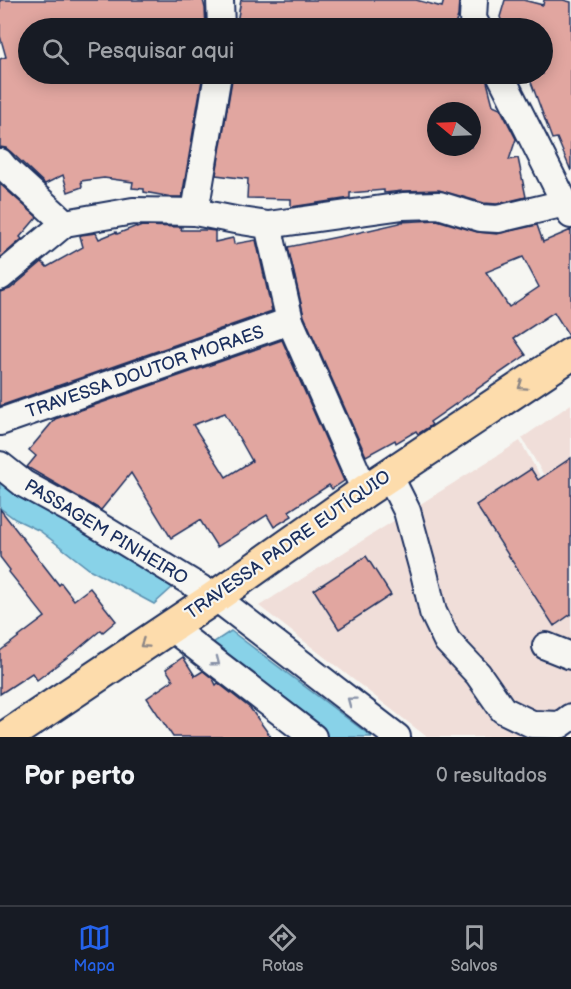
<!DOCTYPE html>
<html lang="pt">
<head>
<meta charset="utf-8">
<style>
  :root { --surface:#171b24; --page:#242831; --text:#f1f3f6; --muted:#9ea1a6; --line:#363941; --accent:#2563eb }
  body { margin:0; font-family:"Balsamiq Sans",sans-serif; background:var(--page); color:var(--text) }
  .compass { position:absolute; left:427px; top:102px; width:54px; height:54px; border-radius:50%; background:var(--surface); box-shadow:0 3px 15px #0003; rotate:289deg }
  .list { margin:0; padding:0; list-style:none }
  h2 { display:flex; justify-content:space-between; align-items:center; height:78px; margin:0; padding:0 24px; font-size:26px }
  h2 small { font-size:20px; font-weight:400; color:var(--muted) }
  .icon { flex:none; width:33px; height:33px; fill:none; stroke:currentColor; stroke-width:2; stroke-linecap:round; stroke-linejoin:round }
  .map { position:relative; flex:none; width:571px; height:737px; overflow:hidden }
  .search { position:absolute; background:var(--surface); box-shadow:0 3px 15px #0003; left:18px; right:18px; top:18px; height:66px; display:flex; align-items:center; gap:15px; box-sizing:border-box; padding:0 21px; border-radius:33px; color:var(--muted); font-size:22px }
  .sheet { height:168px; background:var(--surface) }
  nav { display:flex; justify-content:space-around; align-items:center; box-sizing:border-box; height:84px; border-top:2px solid var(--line); background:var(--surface); font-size:16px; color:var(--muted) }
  nav a { display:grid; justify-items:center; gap:3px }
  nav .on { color:var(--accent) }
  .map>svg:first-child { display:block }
  .built { fill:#f0ded9 }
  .water { fill:#88d2e8; stroke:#5c91b1; stroke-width:1.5 }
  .building { fill:#e1a6a0; stroke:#1b2f5e; stroke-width:1.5; fill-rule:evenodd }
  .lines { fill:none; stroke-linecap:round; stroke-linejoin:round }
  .minor-casing { stroke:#1b2f5e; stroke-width:30 }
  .major-casing { stroke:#1b2f5e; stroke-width:36 }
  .minor { stroke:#f6f6f2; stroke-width:26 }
  .major { stroke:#fddcac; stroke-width:32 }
  .oneway { stroke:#8c8685 }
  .oneway2 { stroke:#8892a8 }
  .labels { text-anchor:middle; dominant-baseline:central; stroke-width:4.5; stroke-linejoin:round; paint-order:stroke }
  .street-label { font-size:18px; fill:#1b2f5e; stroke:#f6f6f2 }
</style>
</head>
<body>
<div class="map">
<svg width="571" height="737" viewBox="0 0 571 737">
  <rect width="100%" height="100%" fill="#f6f6f2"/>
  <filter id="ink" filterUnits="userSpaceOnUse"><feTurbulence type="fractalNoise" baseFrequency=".0167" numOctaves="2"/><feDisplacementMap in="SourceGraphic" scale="12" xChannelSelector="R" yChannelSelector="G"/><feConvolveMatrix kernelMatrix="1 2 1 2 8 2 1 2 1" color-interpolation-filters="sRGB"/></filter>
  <g filter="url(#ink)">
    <g class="built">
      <polygon points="571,404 571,521 522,438"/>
      <polygon points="520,441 571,530 571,737 427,737 259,606"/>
    </g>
    <g class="water">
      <polygon points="0,477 175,585 154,604 89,569 40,531 15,519 0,508"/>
      <polygon points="231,631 372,737 326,737 208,646"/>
    </g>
    <g class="building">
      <polygon points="0,0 203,0 205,8 206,28 28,28 28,74 203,74 182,197 172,197 144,192 144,189 132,188 133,182 104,178 81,181 82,187 68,192 63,175 45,184 11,152 6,148 0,147 0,59 6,57 0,36"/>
      <polygon points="241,0 416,0 442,7 444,0 459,0 458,16 454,28 236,28"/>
      <polygon points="505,0 523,0 543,5 544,0 563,0 571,2 571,171 557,138 552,139 528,74 543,74 543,28 504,28 500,17"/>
      <path d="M233,74H485L493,105L500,108L516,139L509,160L518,158L526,197L497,204L484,203L439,190L402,191L384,193V190L350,193V198L291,207V199L247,198L248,179L216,175ZM436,111H472V147H436Z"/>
      <polygon points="0,184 37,217 20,237 22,239 0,258"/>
      <path d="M437,220L477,232L497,234L537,225L543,242L571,230V336H569L554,312L514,338L526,355L430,422L432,425L418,434L416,431L396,443L395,440L366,456L304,316L288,247L352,234L400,223V222ZM523,257L539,287L509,307L486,272Z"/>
      <polygon points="137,226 137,228 142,226 182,227 181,230 207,230 215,231 215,242 233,238 234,244 256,240 272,311 0,406 0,292 10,289 42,262 47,267 83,247 80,236 81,235 96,233 99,239 116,232 117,234"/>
      <path d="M282,340L344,481L332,489L329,485L289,511L292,516L274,527L267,515L217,547L200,520L171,538L131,473L101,510L27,467L36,456L29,450L55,419ZM225,413L252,461L226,477L193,425Z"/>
      <polygon points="571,458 571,614 554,626 476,505 531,469 538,480"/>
      <polygon points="0,509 59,585 61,583 74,600 90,588 116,621 103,632 101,630 77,650 37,680 32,673 0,694 0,651 45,617 9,572 10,570 0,557"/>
      <polygon points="366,556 391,595 339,629 314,590"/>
      <polygon points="183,657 195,676 203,671 213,679 216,685 218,683 250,708 271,737 173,737 147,698 173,680 166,669"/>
    </g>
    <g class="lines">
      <defs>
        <g id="minor">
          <polyline points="220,0 221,28"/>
          <polyline points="474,0 473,19 478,28"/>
          <polyline points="500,74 571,215"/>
          <polyline points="0,162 5,168 65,223"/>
          <polyline points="195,212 218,74"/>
          <polyline points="268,225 290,321 365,491"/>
          <polyline points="0,277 65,223 133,211 195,212 235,220 268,225 403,206 439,205 481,218 498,219 565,203"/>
          <polyline points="0,422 290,321"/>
          <polyline points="0,465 24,484 79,514 215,597 397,737"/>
          <polyline points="389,475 407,511 425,577 433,612 447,641 478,674 503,710 532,724 560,725 571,717"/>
          <polyline points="170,627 313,737"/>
          <polyline points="546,646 571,656"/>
        </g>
        <polyline id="major" points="6,737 215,597 365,491 571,354"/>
      </defs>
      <use href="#minor" class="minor-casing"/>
      <use href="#major" class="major-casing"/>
      <use href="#minor" class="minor"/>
      <use href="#major" class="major"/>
    </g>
    <defs><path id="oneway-chevron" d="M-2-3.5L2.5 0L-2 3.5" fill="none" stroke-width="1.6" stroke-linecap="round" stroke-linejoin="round" transform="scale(1.5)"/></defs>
    <g class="oneway">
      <use href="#oneway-chevron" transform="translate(522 386) rotate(146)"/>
      <use href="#oneway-chevron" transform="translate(144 644) rotate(146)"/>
    </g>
    <g class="oneway2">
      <use href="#oneway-chevron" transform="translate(216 662) rotate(38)"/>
      <use href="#oneway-chevron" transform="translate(351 701) rotate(-143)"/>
    </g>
  </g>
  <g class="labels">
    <g class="street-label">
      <text transform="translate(145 372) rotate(-19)">TRAVESSA DOUTOR MORAES</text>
      <text transform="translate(106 532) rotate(31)">PASSAGEM PINHEIRO</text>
      <text transform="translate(288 545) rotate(-35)">TRAVESSA PADRE EUTÍQUIO</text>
    </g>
  </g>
</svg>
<svg class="compass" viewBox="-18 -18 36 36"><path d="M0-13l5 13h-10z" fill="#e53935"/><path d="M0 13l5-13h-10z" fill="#9ea1a6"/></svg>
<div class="search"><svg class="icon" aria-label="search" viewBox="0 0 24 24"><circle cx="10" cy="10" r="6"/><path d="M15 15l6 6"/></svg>Pesquisar aqui</div>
</div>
<section class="sheet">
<h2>Por perto<small>0 resultados</small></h2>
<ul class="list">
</ul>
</section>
<nav>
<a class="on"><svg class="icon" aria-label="map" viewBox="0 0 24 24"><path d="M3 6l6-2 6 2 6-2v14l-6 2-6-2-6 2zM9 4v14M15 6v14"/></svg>Mapa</a>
<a><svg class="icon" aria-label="directions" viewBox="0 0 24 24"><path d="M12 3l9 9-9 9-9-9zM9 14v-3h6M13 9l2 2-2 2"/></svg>Rotas</a>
<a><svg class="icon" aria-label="saved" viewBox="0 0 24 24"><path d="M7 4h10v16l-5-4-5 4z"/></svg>Salvos</a>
</nav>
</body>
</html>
